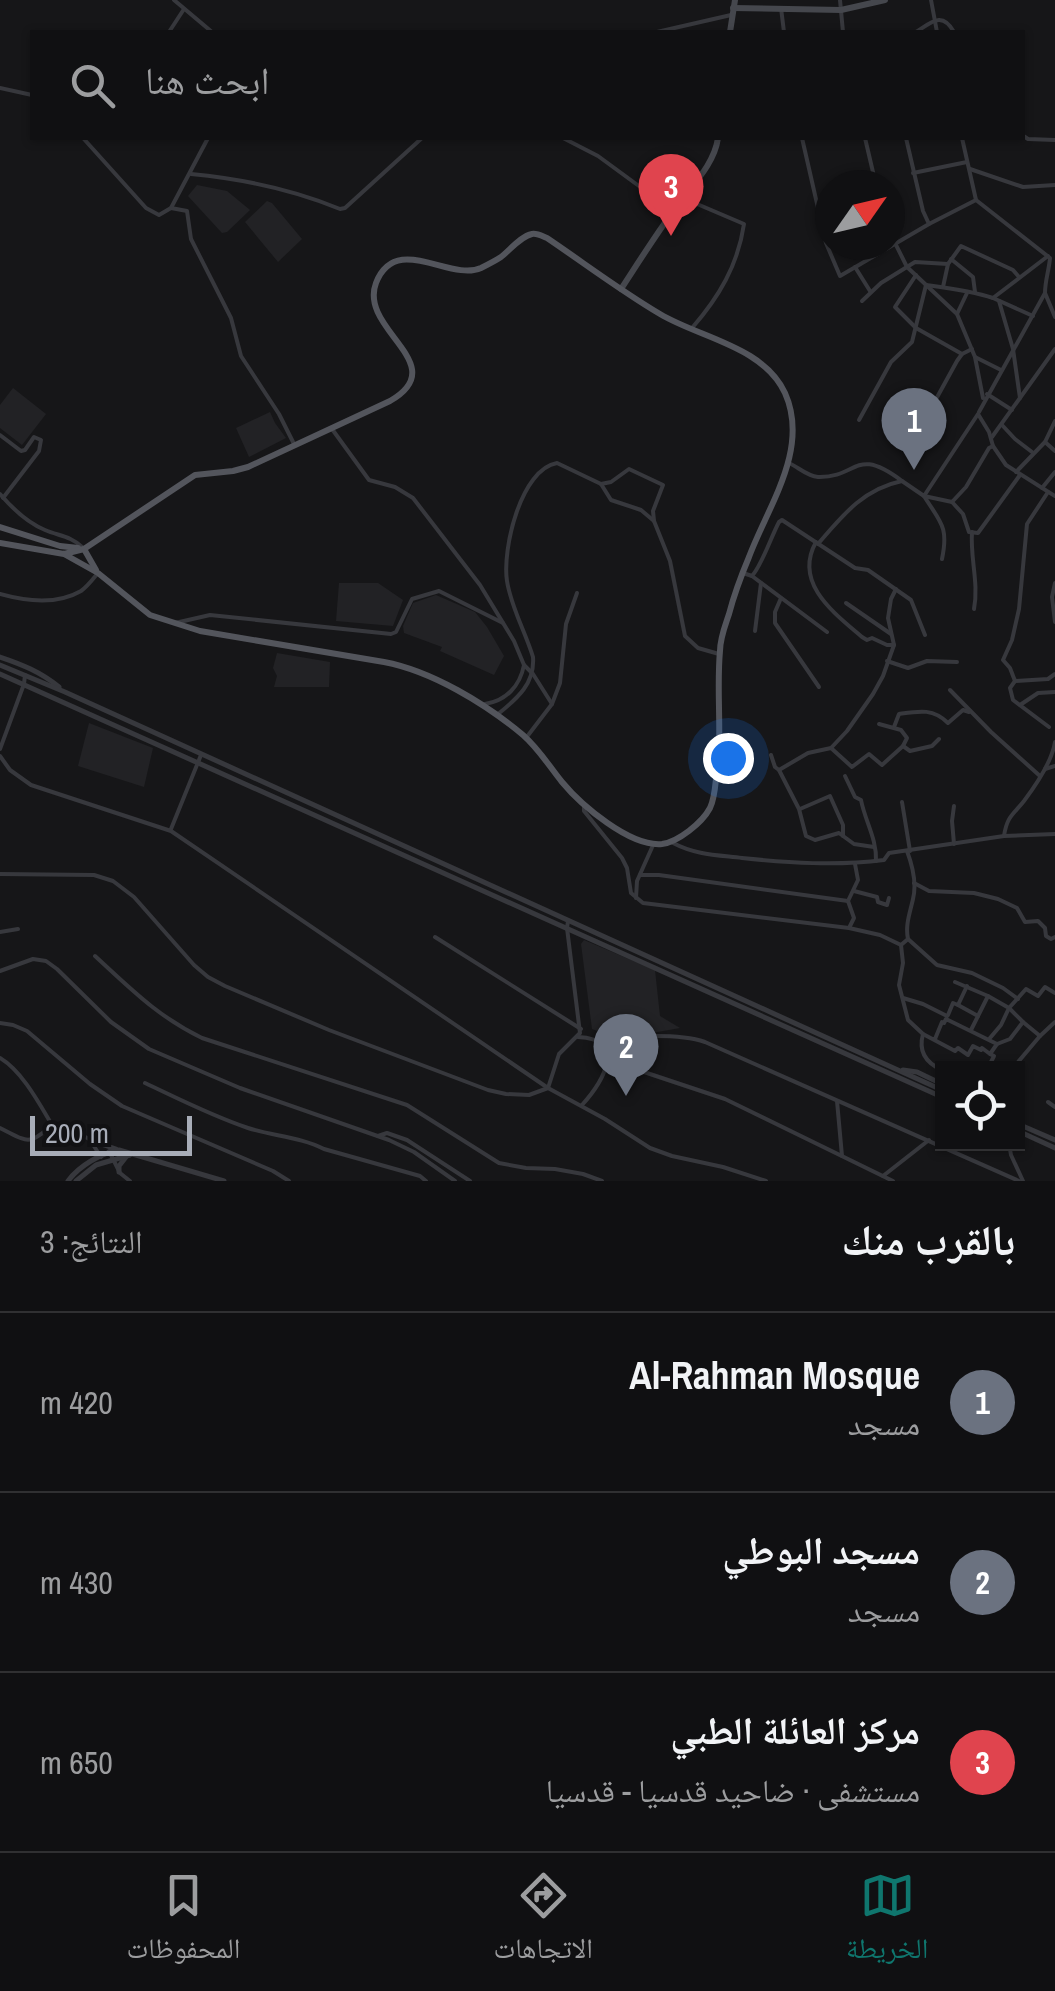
<!DOCTYPE html>
<html lang="ar">
<head>
<meta charset="utf-8">
<style>
  :root { --surface:#101012; --page:#19191b; --text:#f1f3f6; --muted:#9c9d9f; --line:#303032; --accent:#0f766e }
  body { margin:0; font-family:"Archivo Narrow","Noto Naskh Arabic",sans-serif; background:var(--page); color:var(--text); direction:rtl }
  .controls { position:absolute; right:30px; bottom:30px; display:grid; overflow:hidden; border-radius:0px; box-shadow:0 2px 8px #0004 }
  .controls button { width:90px; height:90px; display:grid; place-items:center; padding:0; border:0; border-bottom:2px solid var(--line); background:var(--surface); color:var(--text); font:50px sans-serif }
  .compass { position:absolute; left:815px; top:170px; width:90px; height:90px; border-radius:50%; background:var(--surface); box-shadow:0 2px 8px #0004; rotate:56deg }
  .scale { position:absolute; left:30px; bottom:25px; width:162px; box-sizing:border-box; padding-left:10px; border:5px solid #a8adb8; border-top:0; font-size:28px; line-height:35px; white-space:nowrap; color:#a8adb8; -webkit-text-stroke:8px #111113; paint-order:stroke }
  .you { position:absolute; left:728px; top:758px; width:35px; height:35px; margin:-25px; border:8px solid #fff; border-radius:50%; background:#1a73e8; box-shadow:0 0 0 15px #1a73e833 }
  .badge { display:grid; place-items:center; width:65px; height:65px; border-radius:50%; background:var(--accent); color:#fff; font-size:32px; font-weight:700 }
  .pin { position:absolute; translate:-50% -82px; filter:drop-shadow(0 2px 5px #0008) }
  .pin::after { content:''; position:absolute; top:52px; width:35px; height:30px; background:inherit; clip-path:polygon(0 0,100% 0,50% 100%) }
  .list { margin:0; padding:0; list-style:none }
  h2 { display:flex; justify-content:space-between; align-items:center; height:130px; margin:0; padding:0 40px; font-size:42px }
  h2 small { font-size:32px; font-weight:400; color:var(--muted) }
  .list li { display:grid; grid-template-columns:65px 1fr auto; gap:30px; align-items:center; box-sizing:border-box; height:180px; padding:0 40px; border-top:2px solid var(--line) }
  .list b { display:block; font-size:38px; white-space:nowrap }
  .list p { margin:0; font-size:32px; white-space:nowrap; color:var(--muted) }
  .list em { font-size:32px; font-style:normal; color:var(--muted) }
  .icon { flex:none; width:55px; height:55px; fill:none; stroke:currentColor; stroke-width:2; stroke-linecap:round; stroke-linejoin:round }
  .map { position:relative; flex:none; width:1055px; height:1181px; overflow:hidden; direction:ltr }
  .search { position:absolute; background:var(--surface); box-shadow:0 2px 8px #0004; left:30px; right:30px; top:30px; height:110px; display:flex; align-items:center; gap:25px; box-sizing:border-box; padding:0 35px; border-radius:0px; color:var(--muted); font-size:38px }
  .sheet { height:670px; background:var(--surface) }
  nav { display:flex; justify-content:space-around; align-items:center; box-sizing:border-box; height:140px; border-top:2px solid var(--line); background:var(--surface); font-size:28px; color:var(--muted) }
  nav a { display:grid; justify-items:center; gap:5px }
  nav .on { color:var(--accent) }
  .map>svg:first-child { display:block }
  .built { fill:#222225 }
  .lines { fill:none; stroke-linecap:round; stroke-linejoin:round }
  .minor { stroke:#37383d; stroke-width:4 }
  .tertiary { stroke:#37383d; stroke-width:5 }
  .secondary { stroke:#45474d; stroke-width:6 }
  .primary { stroke:#53555c; stroke-width:6 }
</style>
</head>
<body>
<div class="map">
<svg width="1055" height="1181" viewBox="0 0 1055 1181">
  <rect width="100%" height="100%" fill="#161618"/>
  <g class="built">
    <polygon points="197,185 227,191 250,210 227,232 222,233 188,196"/>
    <polygon points="267,201 272,203 302,239 278,262 245,222"/>
    <polygon points="13,388 46,414 22,445 0,428 0,405"/>
    <polygon points="270,412 275,423 286,438 249,457 236,428"/>
    <polygon points="339,583 378,583 403,600 393,626 336,621"/>
    <polygon points="436,595 475,612 487,627 504,656 494,675 440,651 442,647 404,633 403,626 413,603"/>
    <polygon points="277,653 330,662 329,687 274,687 277,676 273,668"/>
    <polygon points="89,723 153,748 144,787 78,766"/>
    <polygon points="584,940 655,970 660,1016 680,1028 646,1034 608,1035 592,1029 581,944"/>
  </g>
  <g class="lines">
    <g class="minor">
      <polyline points="174,0 212,32"/>
      <polyline points="840,0 843,32"/>
      <polyline points="931,0 937,32"/>
      <polyline points="781,8 784,32"/>
      <polyline points="169,32 184,9"/>
      <polyline points="657,32 731,15"/>
      <path d="M916,32C932,22 942,11 954,32"/>
      <polyline points="0,88 32,95"/>
      <polyline points="1022,135 1028,139 1055,140"/>
      <polyline points="83,138 146,208 159,215 171,208 208,138"/>
      <polyline points="563,138 598,156 673,211"/>
      <polyline points="802,138 826,243 840,276 929,224 923,211 906,138"/>
      <polyline points="865,138 876,185"/>
      <path d="M962,138L976,200L1050,258C1049,270 1045,281 1045,293L979,412"/>
      <polyline points="970,169 1023,187 1055,185"/>
      <polyline points="913,173 967,162"/>
      <path d="M191,174C243,179 292,189 340,209L345,208L422,138"/>
      <path d="M683,198L744,224C738,265 719,297 692,328"/>
      <polyline points="171,208 187,211 191,239 231,318 241,356 279,414 294,444"/>
      <polyline points="819,211 830,210"/>
      <polyline points="929,224 976,200"/>
      <polyline points="890,233 907,267 957,314 975,357 983,398"/>
      <polyline points="951,259 973,277 975,292"/>
      <polyline points="855,267 870,291"/>
      <polyline points="916,275 895,307 916,328 962,354"/>
      <path d="M926,285C948,288 972,291 993,298"/>
      <polyline points="943,287 948,264 961,246 1013,270 1019,277"/>
      <polyline points="1045,293 1055,317"/>
      <polyline points="862,301 881,283 915,262 948,264"/>
      <polyline points="999,301 1013,349 1020,398"/>
      <polyline points="957,314 967,293"/>
      <polyline points="1033,316 993,298 1048,256"/>
      <polyline points="975,357 1001,370"/>
      <polyline points="987,394 1012,410"/>
      <polyline points="859,420 891,362 912,342 926,285"/>
      <polyline points="924,421 957,361 962,354 972,349"/>
      <polyline points="1002,425 1015,439 1032,452"/>
      <polyline points="332,429 369,480 395,487 413,498 480,585 514,641 524,665 533,674 552,704"/>
      <polyline points="0,435 21,451 25,450 34,437 41,440 39,451 3,498"/>
      <polyline points="992,437 1055,349"/>
      <polyline points="1045,442 1055,451"/>
      <path d="M789,463C798,467 807,476 818,477C859,478 854,445 902,481"/>
      <polyline points="1016,472 1045,442 1055,421"/>
      <polyline points="601,484 611,482 629,469 663,485 653,511 654,521"/>
      <polyline points="1042,488 1055,472"/>
      <polyline points="1048,492 1027,524 1019,609 1012,640 1003,660 1010,668 1015,681 1010,688 1013,700 1049,727"/>
      <path d="M0,494C12,508 28,523 45,530C59,536 71,536 82,547"/>
      <polyline points="924,496 952,502 966,487 989,448 993,446"/>
      <path d="M924,496C940,522 949,526 942,559"/>
      <polyline points="952,502 963,514 969,532 978,533 1020,475"/>
      <path d="M972,532C970,558 979,583 974,609"/>
      <path d="M816,542C793,583 834,613 862,637L867,640L872,638L887,645H894"/>
      <path d="M818,544C842,516 863,489 902,481L924,496L978,414L989,432L993,446L1006,465L1055,496"/>
      <polyline points="743,573 752,576 827,632"/>
      <path d="M752,576C762,565 771,537 779,522L782,520L855,568L868,570L911,600L925,635"/>
      <polyline points="1055,583 1052,597 1055,622"/>
      <path d="M0,594C25,601 57,605 81,591C87,587 93,579 98,573"/>
      <polyline points="781,598 775,612 775,623 819,687"/>
      <polyline points="846,603 891,634"/>
      <polyline points="175,623 210,615 391,634 396,632 412,599 439,591 503,623"/>
      <polyline points="755,631 761,583"/>
      <polyline points="887,661 908,668 927,661 957,662"/>
      <polyline points="1015,681 1048,679 1055,674"/>
      <polyline points="950,690 991,732 1040,776"/>
      <path d="M485,704C506,701 520,686 524,665"/>
      <polyline points="1020,705 1038,693 1055,692"/>
      <path d="M498,714C518,698 535,683 533,657C525,631 511,607 507,581C502,549 521,469 557,463L601,484L611,500L641,510L654,521L670,561L685,636L698,648L719,654"/>
      <polyline points="879,724 901,730 907,738 903,746"/>
      <path d="M894,727L899,714C919,711 933,708 948,723L963,710L969,712"/>
      <polyline points="526,738 552,704 560,683 566,624 577,593"/>
      <polyline points="831,748 852,767 869,754 882,765 903,746 910,751 932,746 939,739"/>
      <polyline points="0,749 24,684 25,675"/>
      <polyline points="771,755 775,767 779,770 799,809 806,836 815,840 839,833 854,844 874,847"/>
      <polyline points="0,756 10,770 31,785 171,831 548,1088 605,1119 650,1148 672,1156 723,1167 766,1181"/>
      <polyline points="1045,769 1055,766"/>
      <polyline points="779,770 808,753 831,748 847,731 873,694 883,676 894,645 888,618 891,599 896,589"/>
      <path d="M845,776L855,797L861,800C865,821 877,839 876,861"/>
      <polyline points="902,802 910,851"/>
      <polyline points="584,804 584,811 622,858 627,868 631,893 643,903 849,928 880,935 901,945"/>
      <polyline points="800,809 830,796 843,825 843,836"/>
      <polyline points="171,829 201,755"/>
      <path d="M1004,836C1007,816 1013,815 1024,801C1036,785 1052,761 1055,742"/>
      <path d="M673,843C696,855 717,855 742,858C790,863 836,866 884,860L889,853L1004,836L1055,834"/>
      <polyline points="954,844 952,821 954,806"/>
      <path d="M907,851C913,867 917,883 913,899C910,913 905,925 908,939L901,945L903,963L899,985L908,1020L923,1034L955,1051L958,1048L968,1055L973,1046L981,1050L982,1048L990,1054L997,1044L946,1019L944,1023L942,1022L935,1039"/>
      <polyline points="0,874 94,875 113,881 134,897 194,965 208,977 225,986 329,1030 488,1090 506,1094 529,1095 548,1088 559,1054 580,1033 567,928 568,921"/>
      <polyline points="640,875 659,875 848,901"/>
      <polyline points="914,883 929,891 974,893 998,899 1017,908 1025,922 1038,921 1045,928 1046,936 1051,939 1055,937"/>
      <polyline points="854,891 877,897 878,902 887,905 889,898"/>
      <polyline points="636,898 637,881 654,843"/>
      <polyline points="848,901 858,880 855,864"/>
      <polyline points="848,901 854,918 849,928"/>
      <polyline points="0,932 18,929"/>
      <polyline points="435,937 581,1029"/>
      <polyline points="908,939 937,965 972,973 1003,988 1018,999"/>
      <path d="M95,956C131,989 157,1016 202,1038L407,1105L499,1163L526,1168L555,1169L583,1174L602,1181"/>
      <polyline points="0,971 33,959 46,961 57,969 111,1022 149,1049 240,1088 389,1140 414,1152 455,1181"/>
      <polyline points="955,982 988,996 978,1016"/>
      <polyline points="988,996 1009,1008 1001,1025 990,1038"/>
      <polyline points="903,998 923,1004 947,1016"/>
      <polyline points="958,1005 978,1016 971,1030"/>
      <polyline points="948,1015 953,1003 958,1005 967,986"/>
      <polyline points="0,1023 13,1025 27,1031 90,1084 122,1106 273,1171 289,1181"/>
      <path d="M923,1034C918,1052 926,1063 942,1070"/>
      <polyline points="1040,1036 1055,1022"/>
      <path d="M578,1037C629,1039 602,1083 582,1105"/>
      <path d="M601,1043C625,1034 681,1034 705,1042L1019,1181"/>
      <polyline points="997,1044 1010,1039 1023,1022 1009,1008 1026,989 1038,996 1045,987 1055,993"/>
      <polyline points="990,1054 994,1056 989,1066 993,1068"/>
      <path d="M0,1058C22,1071 39,1103 52,1125L62,1126L102,1145"/>
      <polyline points="608,1060 725,1099 893,1181"/>
      <polyline points="1013,1068 1040,1036 1023,1022"/>
      <path d="M145,1083C179,1099 212,1116 248,1128C273,1136 301,1137 324,1149L420,1176L426,1181"/>
      <polyline points="837,1101 842,1156"/>
      <polyline points="1048,1102 1055,1107"/>
      <path d="M0,1128C27,1141 28,1147 52,1125"/>
      <polyline points="378,1136 387,1133 407,1140 470,1181"/>
      <polyline points="90,1140 101,1157"/>
      <polyline points="1009,1144 1011,1155 1023,1181"/>
      <polyline points="109,1151 120,1173 130,1181"/>
      <polyline points="883,1176 929,1140"/>
    </g>
    <g class="tertiary">
      <path d="M0,657C21,664 41,672 59,687"/>
      <polyline points="0,665 65,692 942,1090"/>
      <polyline points="0,674 942,1097"/>
      <polyline points="903,1070 917,1072 942,1084"/>
      <polyline points="1018,1124 1055,1140"/>
      <polyline points="1018,1131 1055,1148"/>
      <polyline points="101,1144 116,1149"/>
      <polyline points="119,1172 119,1166 126,1157"/>
      <path d="M68,1181C79,1166 101,1153 119,1150L224,1181"/>
      <polyline points="76,1181 96,1165 130,1155"/>
    </g>
    <g class="secondary">
      <polyline points="733,8 841,10 885,0"/>
      <polyline points="730,32 735,0"/>
      <path d="M621,289C638,263 655,236 674,210C690,187 714,166 718,138"/>
    </g>
    <g class="primary">
      <polyline points="0,527 60,546 78,548"/>
      <path d="M0,543L64,554L84,549L195,475L233,471L248,467L390,401C454,364 358,330 376,283C396,232 450,282 481,268C487,265 495,261 501,257C510,250 521,236 532,234C537,233 542,236 547,238C584,263 621,291 660,314C700,338 763,346 785,393C810,449 768,506 749,557C741,576 734,595 729,614C725,626 720,638 720,651C716,693 723,736 716,779C715,789 714,800 710,808C702,823 678,842 662,844C630,847 581,805 562,782C549,766 539,749 523,735C486,704 432,671 384,662L200,631L150,615L98,573L64,554"/>
      <polyline points="84,549 96,570"/>
    </g>
  </g>
</svg>
<div class="controls">
<button><svg class="icon" aria-label="locate" viewBox="0 0 24 24"><circle cx="12" cy="12" r="6"/><path d="M12 2v4M12 18v4M2 12h4M18 12h4"/></svg></button>
</div>
<svg class="compass" viewBox="-18 -18 36 36"><path d="M0-13l5 13h-10z" fill="#e53935"/><path d="M0 13l5-13h-10z" fill="#9c9d9f"/></svg>
<div class="scale">200 m</div>
<div class="you"></div>
<div class="pin badge" style="left:914px;top:470px;background:#6b7280">1</div>
<div class="pin badge" style="left:626px;top:1096px;background:#6b7280">2</div>
<div class="pin badge" style="left:671px;top:236px;background:#e0444e">3</div>
<div class="search"><svg class="icon" aria-label="search" viewBox="0 0 24 24"><circle cx="10" cy="10" r="6"/><path d="M15 15l6 6"/></svg>ابحث هنا</div>
</div>
<section class="sheet">
<h2>بالقرب منك<small>النتائج: 3</small></h2>
<ul class="list">
<li><span class="badge" style="background:#6b7280">1</span><div><b>Al-Rahman Mosque</b><p>مسجد</p></div><em>420 m</em></li>
<li><span class="badge" style="background:#6b7280">2</span><div><b>مسجد البوطي</b><p>مسجد</p></div><em>430 m</em></li>
<li><span class="badge" style="background:#e0444e">3</span><div><b>مركز العائلة الطبي</b><p>مستشفى · ضاحيد قدسيا - قدسيا</p></div><em>650 m</em></li>
</ul>
</section>
<nav>
<a class="on"><svg class="icon" aria-label="map" viewBox="0 0 24 24"><path d="M3 6l6-2 6 2 6-2v14l-6 2-6-2-6 2zM9 4v14M15 6v14"/></svg>الخريطة</a>
<a><svg class="icon" aria-label="directions" viewBox="0 0 24 24"><path d="M12 3l9 9-9 9-9-9zM9 14v-3h6M13 9l2 2-2 2"/></svg>الاتجاهات</a>
<a><svg class="icon" aria-label="saved" viewBox="0 0 24 24"><path d="M7 4h10v16l-5-4-5 4z"/></svg>المحفوظات</a>
</nav>
</body>
</html>
